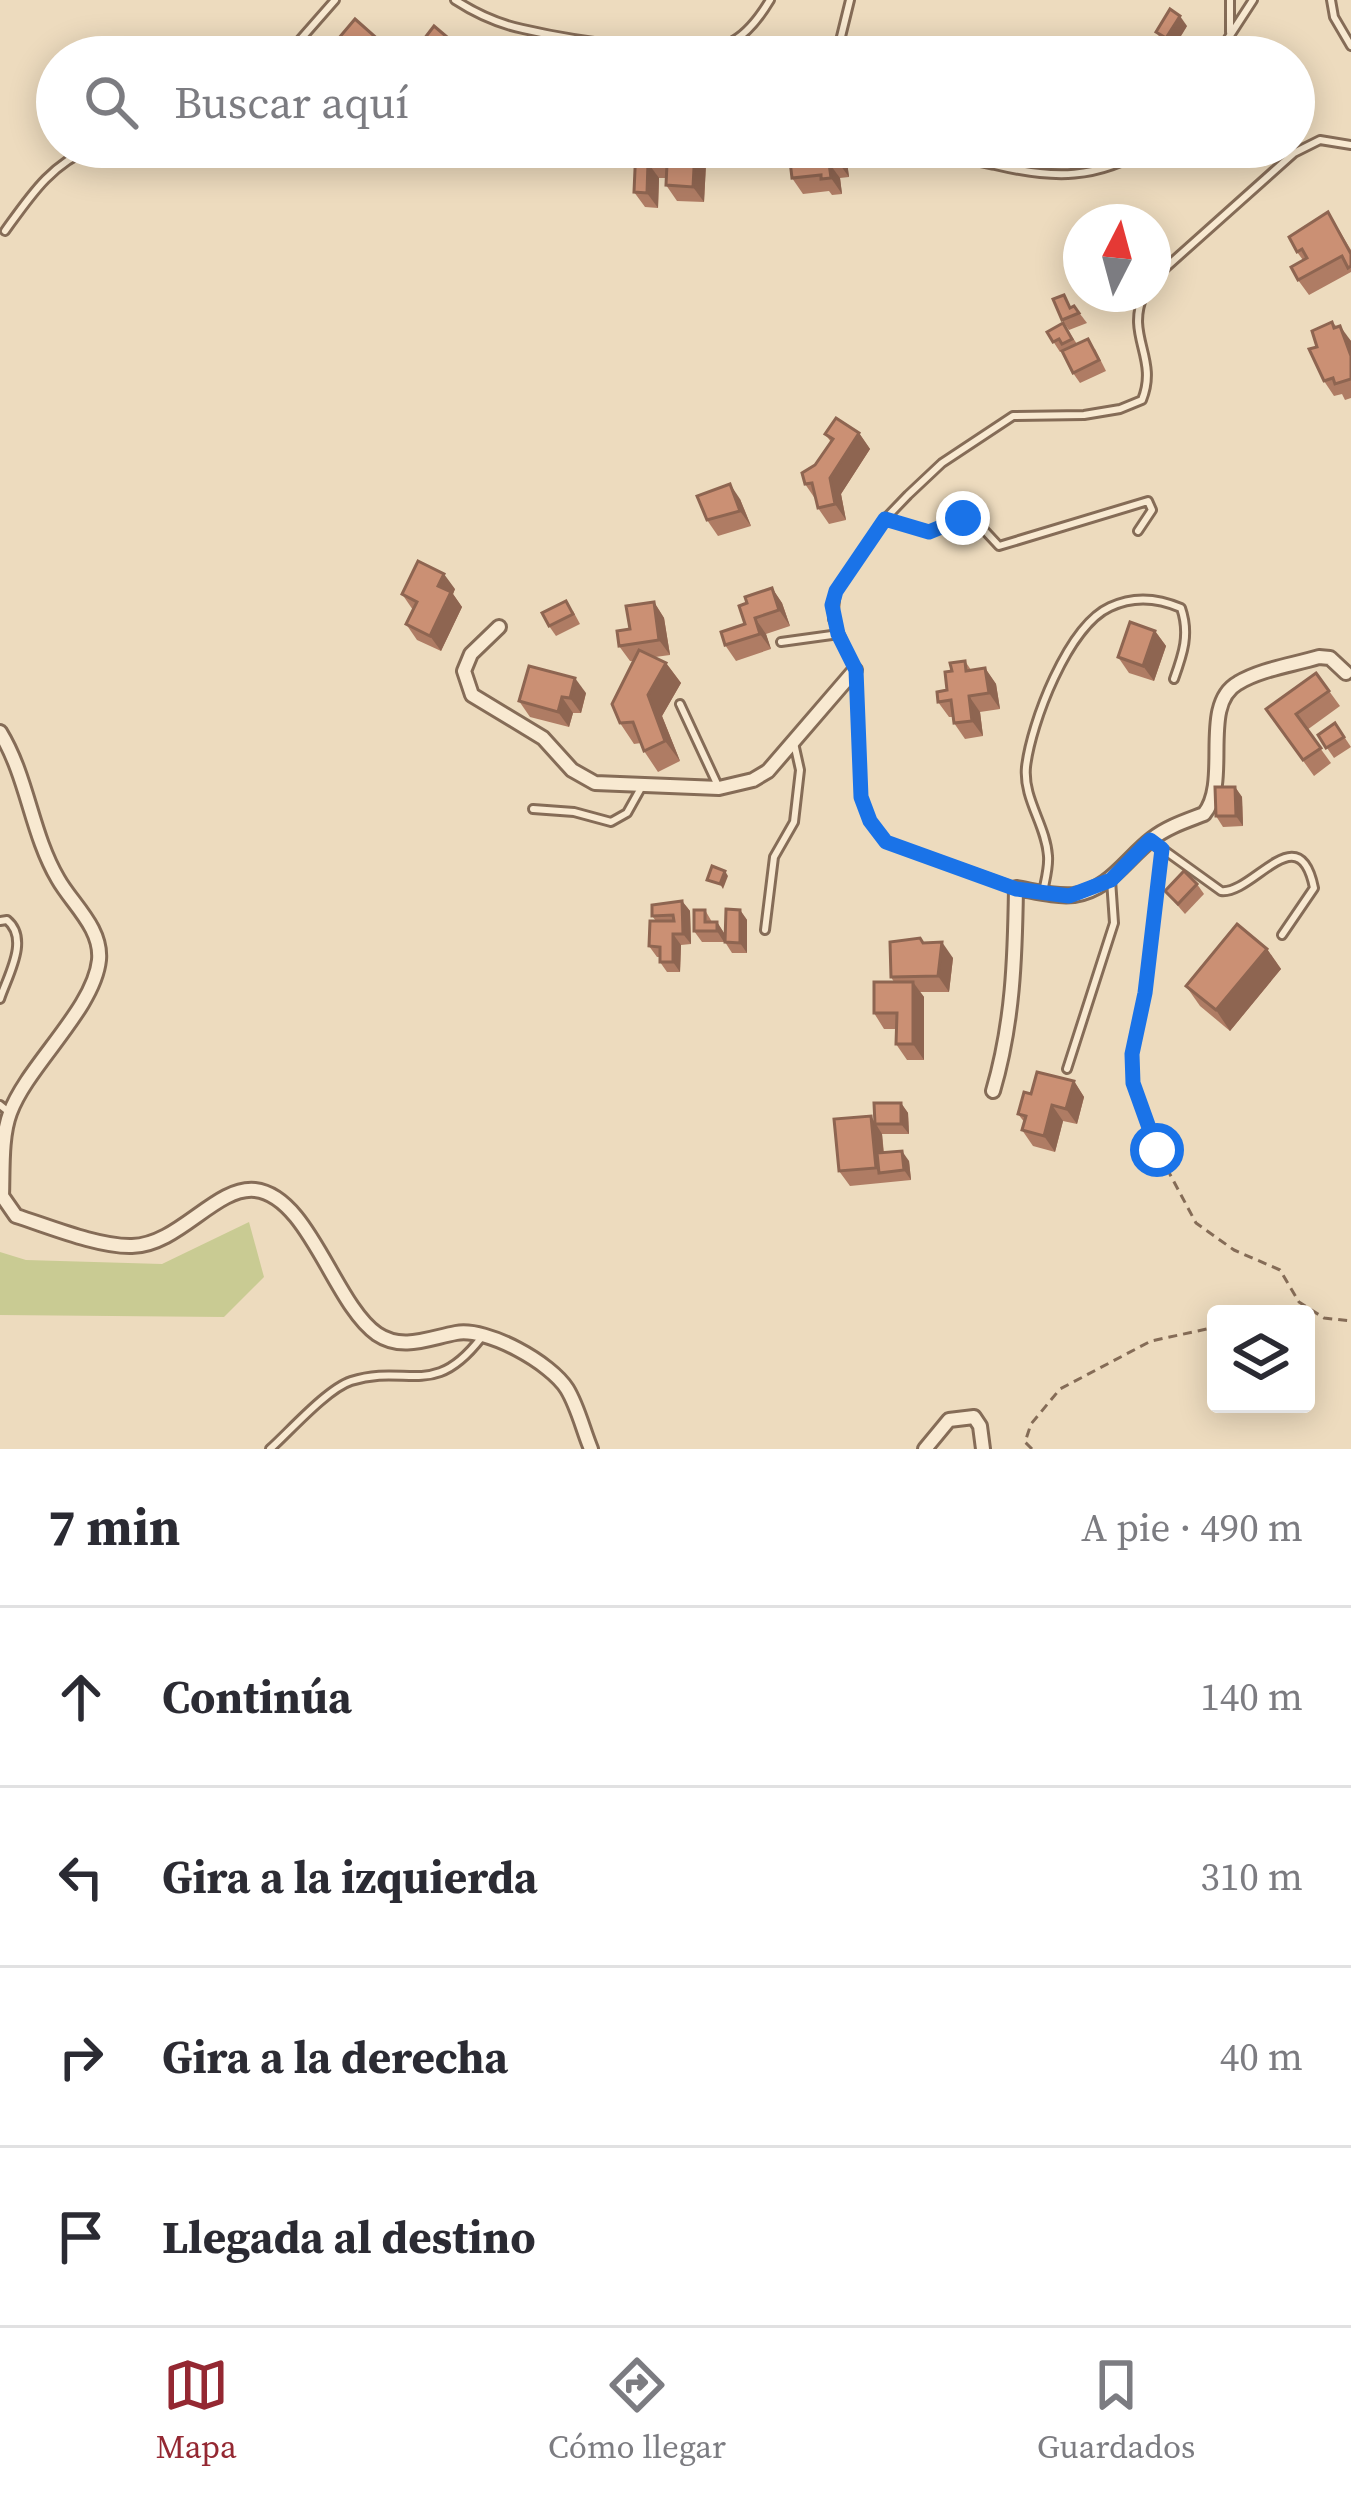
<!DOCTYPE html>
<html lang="es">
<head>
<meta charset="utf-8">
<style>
  :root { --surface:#fff; --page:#f7f7f7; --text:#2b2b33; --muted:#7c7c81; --line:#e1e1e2; --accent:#942832 }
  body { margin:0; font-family:"Source Serif 4",serif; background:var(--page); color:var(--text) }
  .controls { position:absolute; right:36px; bottom:36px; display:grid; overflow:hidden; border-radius:12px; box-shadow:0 6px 30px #0003 }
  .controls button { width:108px; height:108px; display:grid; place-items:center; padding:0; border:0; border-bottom:3px solid var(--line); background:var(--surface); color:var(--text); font:60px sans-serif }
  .compass { position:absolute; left:1063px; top:204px; width:108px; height:108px; border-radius:50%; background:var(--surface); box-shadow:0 6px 30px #0003; rotate:6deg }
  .stop { position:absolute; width:36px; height:36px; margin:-27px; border:9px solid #1a73e8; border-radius:50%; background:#fff }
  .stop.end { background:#1a73e8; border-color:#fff; box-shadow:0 3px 12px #0008 }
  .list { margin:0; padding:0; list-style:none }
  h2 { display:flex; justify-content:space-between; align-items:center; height:156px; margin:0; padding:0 48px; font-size:51px }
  h2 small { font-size:39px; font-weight:400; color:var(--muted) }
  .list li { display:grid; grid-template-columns:78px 1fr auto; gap:36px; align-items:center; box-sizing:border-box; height:180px; padding:0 48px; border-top:3px solid var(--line) }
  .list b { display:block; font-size:45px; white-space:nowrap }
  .list em { font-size:39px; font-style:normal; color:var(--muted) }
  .icon { flex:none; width:66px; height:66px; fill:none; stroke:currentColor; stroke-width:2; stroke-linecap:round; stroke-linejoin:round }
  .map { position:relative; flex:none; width:1351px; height:1449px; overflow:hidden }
  .search { position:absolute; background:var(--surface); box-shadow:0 6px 30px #0003; left:36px; right:36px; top:36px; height:132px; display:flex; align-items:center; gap:30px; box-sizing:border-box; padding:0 42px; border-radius:66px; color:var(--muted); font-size:45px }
  .sheet { height:876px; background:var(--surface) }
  nav { display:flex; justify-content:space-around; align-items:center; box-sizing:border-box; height:168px; border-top:3px solid var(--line); background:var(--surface); font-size:33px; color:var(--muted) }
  nav a { display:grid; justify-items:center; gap:6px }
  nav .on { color:var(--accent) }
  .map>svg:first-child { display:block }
  .green { fill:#c9cb93 }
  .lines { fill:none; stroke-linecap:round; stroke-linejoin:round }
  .service-casing { stroke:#856c57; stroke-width:12 }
  .minor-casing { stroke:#856c57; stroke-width:18 }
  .path { stroke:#856c57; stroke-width:3; stroke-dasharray:9 6; stroke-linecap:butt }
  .service { stroke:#f8e9d1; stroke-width:6 }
  .minor { stroke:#f8e9d1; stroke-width:12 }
  .wall { fill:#af7c64 }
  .shaded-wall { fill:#8e6551 }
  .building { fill:#cb9074; stroke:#8e6551; stroke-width:3 }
  .route { stroke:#1a73e8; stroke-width:15 }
</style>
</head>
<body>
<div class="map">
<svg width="1351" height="1449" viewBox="0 0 1351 1449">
  <rect width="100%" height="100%" fill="#eddbbe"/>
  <polygon class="green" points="249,1222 264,1277 224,1317 0,1315 0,1252 26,1260 162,1264"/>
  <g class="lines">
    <defs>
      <g id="service">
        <path d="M455,0C475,13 499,24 523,29C566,39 696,61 733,41C749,32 761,15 770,0"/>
        <polyline points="1230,0 1230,32"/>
        <polyline points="1331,0 1334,17 1351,46"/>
        <polyline points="285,57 335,0"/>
        <polyline points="836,57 850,0"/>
        <polyline points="1216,57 1253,0"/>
        <path d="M941,147C957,158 976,161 995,165C1053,179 1097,180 1150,147"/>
        <path d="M5,231C31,195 50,165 93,147"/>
        <polyline points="1153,279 1294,153 1320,140 1351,145"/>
        <polyline points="885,519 929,532 972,517 999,546 1148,501 1152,510 1138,531"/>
        <polyline points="781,642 839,634"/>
        <polyline points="680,704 719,788"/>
        <polyline points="533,809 574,812 611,822 627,813 641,788"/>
        <path d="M1153,842L1221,891C1253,895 1299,814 1314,888L1282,935"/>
        <path d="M1016,888L887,842L870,821L861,797L855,670L833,619L836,591L885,519L908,495L942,463L1013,416L1084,415L1120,409L1142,400C1159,358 1125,336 1144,294"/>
        <path d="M1043,892C1045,881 1049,868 1048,856C1046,825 1023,799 1026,767C1031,723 1068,626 1110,607C1133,596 1158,598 1181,608C1190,634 1183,654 1174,679"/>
        <path d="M0,921L7,920C30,939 8,975 0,999"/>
        <polyline points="765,930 774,857 794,822 800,770 794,743"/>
        <polyline points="1067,1069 1114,923 1111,880"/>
        <polyline points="0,1105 10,1113"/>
        <path d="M270,1449C290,1431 327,1389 351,1381C408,1363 433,1400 481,1338"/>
      </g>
      <g id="minor">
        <polyline points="499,627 471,654 464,671 472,695 543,738 572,770 595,783 719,788 753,780 768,771 855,670"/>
        <path d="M0,732C28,778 31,833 58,879C72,904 102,928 99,960C94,1009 27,1066 10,1113C1,1137 3,1170 2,1196L16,1216C48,1226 98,1247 132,1246C179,1245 216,1186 255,1190C309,1196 334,1304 377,1334C402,1351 429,1338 456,1333C487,1327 551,1363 567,1389C578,1407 583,1430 591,1449"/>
        <path d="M993,1091C1013,1023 1015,958 1016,888C1034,891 1055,897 1074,895C1109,890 1126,859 1152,839C1167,827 1186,821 1204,814C1231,781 1199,705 1238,683C1261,669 1293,665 1319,657L1330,658L1346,673"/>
        <polyline points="925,1449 949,1420 974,1417 980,1426 983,1449"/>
      </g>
    </defs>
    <use href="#service" class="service-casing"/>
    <use href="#minor" class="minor-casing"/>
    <g class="path">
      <polyline points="1159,862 1145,993 1132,1054 1133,1083 1157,1150 1196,1223 1234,1250 1280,1270 1299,1302 1324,1318 1351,1321"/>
      <polyline points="1275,1314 1303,1308"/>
      <polyline points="1032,1449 1025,1442 1031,1424 1060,1389 1151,1341 1216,1327"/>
    </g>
    <use href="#service" class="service"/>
    <use href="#minor" class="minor"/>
  </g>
  <g class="wall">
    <polygon points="1187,26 1173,49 1163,42 1156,32"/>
    <polygon points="338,39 380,41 391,56 346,57 341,50 344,47"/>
    <polygon points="636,147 706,164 704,202 677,201 666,185 667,178 659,178 658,208 645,207 634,192"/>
    <polygon points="789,153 847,162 849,177 840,178 842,194 832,195 829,191 803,194 792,178"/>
    <polygon points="1328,212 1351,250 1351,272 1309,295 1298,280 1303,260 1297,252"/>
    <polygon points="1074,306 1087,323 1069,330 1062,320"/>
    <polygon points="1332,322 1351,341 1351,398 1345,400 1342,394 1334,396 1324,381"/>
    <polygon points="1063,323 1077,344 1095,349 1106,371 1080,383 1073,373 1066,350 1060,352 1047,332"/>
    <polygon points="859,433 870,449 841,494 846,520 829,524 818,508 816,500 805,484 831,442 825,434"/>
    <polygon points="740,499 751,526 718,536 707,520"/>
    <polygon points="772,588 782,603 790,626 766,634 771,649 736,661 725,645 745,624 747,603"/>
    <polygon points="455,589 453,594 462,607 441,651 417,640 406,624 413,610 402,594"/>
    <polygon points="654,602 664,618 670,655 655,657 666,663 681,683 662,716 680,761 658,772 644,751 641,743 634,744 620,723 634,661 630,661 619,646 630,629"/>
    <polygon points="573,611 580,624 556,636 549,626"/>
    <polygon points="1155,631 1166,646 1154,681 1129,673 1118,657"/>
    <polygon points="965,661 971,670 985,668 996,684 1000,709 980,712 983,736 965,739 954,723 954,717 949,717 938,702 947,690 952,671"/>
    <polygon points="1316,673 1340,706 1307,730 1331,763 1314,776 1266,709"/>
    <polygon points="586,693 581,713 573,713 569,727 530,717 519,701"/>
    <polygon points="1335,723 1351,747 1334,758 1318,735"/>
    <polygon points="1235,787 1242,797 1243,826 1223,827 1216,816"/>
    <polygon points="1197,884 1204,894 1185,914 1165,891"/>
    <polygon points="682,901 690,911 691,944 681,945 680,972 667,972 660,962 660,957 657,957 649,946 656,921 652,916"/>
    <polygon points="705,910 712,922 717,922 724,933 724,942 702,942 694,931"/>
    <polygon points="740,910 747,920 747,953 732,953 725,942"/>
    <polygon points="923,943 953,958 949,992 920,992 924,997 924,1060 907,1060 896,1044 897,1029 884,1029 874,1013 894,982 891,977"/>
    <polygon points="1267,949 1281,969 1230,1031 1200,1006 1186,986"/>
    <polygon points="1074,1081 1084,1097 1077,1124 1063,1121 1055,1152 1033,1146 1022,1130 1025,1123 1018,1114 1031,1094"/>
    <polygon points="901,1103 908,1113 909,1134 882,1134 884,1153 909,1161 911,1180 850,1186 839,1171 875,1121"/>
  </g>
  <g class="shaded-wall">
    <polygon points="1180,16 1187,26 1173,49 1166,38"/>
    <polygon points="447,37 454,47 446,57 442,57 437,49"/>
    <polygon points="836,147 847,162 849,177 838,162"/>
    <polygon points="695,149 706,164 704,202 693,187"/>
    <polygon points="648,163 659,178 658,208 647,193"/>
    <polygon points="829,163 840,178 842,194 831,178"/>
    <polygon points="1340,326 1351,341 1351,357"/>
    <polygon points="859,433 870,449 841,494 846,520 835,504 830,478"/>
    <polygon points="730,484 740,499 751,526 740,511"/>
    <polygon points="444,574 455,589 453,594 462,607 441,651 430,636 438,586"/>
    <polygon points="772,588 782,603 790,626 779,610"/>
    <polygon points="654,602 664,618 670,655 659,640"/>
    <polygon points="755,618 766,634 771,649 760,634"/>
    <polygon points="1155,631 1166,646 1154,681 1143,666"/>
    <polygon points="666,663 681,683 662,716 680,761 665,741 648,695"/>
    <polygon points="985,668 996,684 1000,709 989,693"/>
    <polygon points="575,678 586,693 581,713 570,698"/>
    <polygon points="969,696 980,712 983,736 972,721"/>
    <polygon points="562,697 573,713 569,727 558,712"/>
    <polygon points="1235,787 1242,797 1243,826 1236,816"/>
    <polygon points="725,871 728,876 723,889 720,884"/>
    <polygon points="682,901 690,911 691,944 683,934"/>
    <polygon points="740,910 747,920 747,953 740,943"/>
    <polygon points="717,922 724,933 724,942 717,931"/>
    <polygon points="673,934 681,945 680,972 673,962"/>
    <polygon points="942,942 953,958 949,992 938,976"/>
    <polygon points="1267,949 1281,969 1230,1031 1216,1010"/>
    <polygon points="913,982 924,997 924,1060 913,1044"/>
    <polygon points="1074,1081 1084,1097 1077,1124 1066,1109"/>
    <polygon points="901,1103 908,1113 909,1134 901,1124"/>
    <polygon points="1052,1105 1063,1121 1055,1152 1044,1136"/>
    <polygon points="871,1116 882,1134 885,1172 879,1173 876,1168"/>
    <polygon points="902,1151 909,1161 911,1180 904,1170"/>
  </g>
  <g class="building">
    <polygon points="1170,9 1180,16 1166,38 1156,32"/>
    <polygon points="355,19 380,41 363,53 366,57 350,57 341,50 345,45 338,39"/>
    <polygon points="434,26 447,37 437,49 424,39"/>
    <polygon points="636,147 695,149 693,187 666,185 667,164 648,163 647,193 634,192"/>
    <polygon points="836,147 838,162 829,163 831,178 821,179 821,175 792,178 789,153"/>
    <polygon points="1328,212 1351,254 1351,266 1348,268 1342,256 1298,280 1291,267 1307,258 1302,249 1297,252 1289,237"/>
    <polygon points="1064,295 1070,308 1074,306 1079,313 1062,320 1053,299"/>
    <polygon points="1332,322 1334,328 1340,326 1351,356 1351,379 1335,384 1333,378 1324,381 1309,349 1317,347 1312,331"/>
    <polygon points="1063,323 1072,339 1062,344 1059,339 1053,342 1047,332"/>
    <polygon points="1088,339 1099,360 1073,373 1062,351"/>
    <polygon points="836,418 859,433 830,478 835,504 818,508 812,483 805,484 802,473 815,465 833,439 825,434"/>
    <polygon points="730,484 740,511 707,520 697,496"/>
    <polygon points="418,561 444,574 438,586 451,592 430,636 406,624 417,602 402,594"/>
    <polygon points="772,588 779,610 755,618 760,634 725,645 721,632 745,624 739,606 747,603 745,597"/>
    <polygon points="566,601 573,614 549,626 542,613"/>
    <polygon points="654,602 659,640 619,646 617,631 630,629 626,606"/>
    <polygon points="1130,622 1155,631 1143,666 1118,657"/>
    <polygon points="639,650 666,663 648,695 665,741 644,751 633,722 620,723 612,704"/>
    <polygon points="965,661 966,671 985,668 989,693 969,696 972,721 954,723 951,700 938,702 937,692 947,690 945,672 952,671 950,663"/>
    <polygon points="529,666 575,678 570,698 562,697 558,712 519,701"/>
    <polygon points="1316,673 1329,691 1296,714 1321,748 1303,760 1266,709"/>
    <polygon points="1335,723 1344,737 1326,748 1318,735"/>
    <polygon points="1215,787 1235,787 1236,816 1216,816"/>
    <polygon points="712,866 725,871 720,884 707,880"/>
    <polygon points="1184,871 1197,884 1178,904 1165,891"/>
    <polygon points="682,901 683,934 673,934 673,962 660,962 660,947 649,946 650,921 674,921 673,915 652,916 652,905"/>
    <polygon points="726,909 740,910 740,943 725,942"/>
    <polygon points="694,910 705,910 705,922 717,922 717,931 694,931"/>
    <polygon points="1237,924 1267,949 1216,1010 1186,986"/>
    <polygon points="920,938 923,943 942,942 938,976 891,977 890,942"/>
    <polygon points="874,982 913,982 913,1044 896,1044 897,1013 874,1013"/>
    <polygon points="1037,1072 1074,1081 1066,1109 1052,1105 1044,1136 1022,1130 1026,1116 1018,1114 1024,1092 1031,1094"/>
    <polygon points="874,1103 901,1103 901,1124 875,1124"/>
    <polygon points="871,1116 876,1168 839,1171 834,1119"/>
    <polygon points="902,1151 904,1170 879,1173 877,1153"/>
  </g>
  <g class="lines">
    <polyline class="route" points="963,518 929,532 885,519 836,591 832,605 838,634 856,670 861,797 870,821 886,842 1016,889 1069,896 1111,880 1150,840 1162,849 1145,993 1132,1054 1133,1083 1157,1150"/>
  </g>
</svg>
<div class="controls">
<button><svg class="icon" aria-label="layers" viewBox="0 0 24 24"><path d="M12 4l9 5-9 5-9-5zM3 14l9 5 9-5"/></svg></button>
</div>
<svg class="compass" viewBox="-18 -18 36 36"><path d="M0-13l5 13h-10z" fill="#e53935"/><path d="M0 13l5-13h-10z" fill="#7c7c81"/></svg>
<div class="stop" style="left:1157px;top:1150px"></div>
<div class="stop end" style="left:963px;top:518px"></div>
<div class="search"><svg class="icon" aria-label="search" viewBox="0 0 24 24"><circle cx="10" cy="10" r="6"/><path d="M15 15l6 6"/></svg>Buscar aquí</div>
</div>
<section class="sheet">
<h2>7 min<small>A pie · 490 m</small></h2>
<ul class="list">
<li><svg class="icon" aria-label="ahead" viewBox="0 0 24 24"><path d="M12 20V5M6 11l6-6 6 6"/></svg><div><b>Continúa</b></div><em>140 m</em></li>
<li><svg class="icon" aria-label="left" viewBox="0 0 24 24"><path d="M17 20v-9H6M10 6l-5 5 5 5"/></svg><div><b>Gira a la izquierda</b></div><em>310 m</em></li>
<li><svg class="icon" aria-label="right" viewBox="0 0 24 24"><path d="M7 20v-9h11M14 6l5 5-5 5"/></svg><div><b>Gira a la derecha</b></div><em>40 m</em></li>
<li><svg class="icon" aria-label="arrive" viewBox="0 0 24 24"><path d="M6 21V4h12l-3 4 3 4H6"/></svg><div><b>Llegada al destino</b></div></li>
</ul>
</section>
<nav>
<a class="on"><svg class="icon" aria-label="map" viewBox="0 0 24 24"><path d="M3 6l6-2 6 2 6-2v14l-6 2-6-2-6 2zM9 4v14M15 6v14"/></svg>Mapa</a>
<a><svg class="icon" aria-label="directions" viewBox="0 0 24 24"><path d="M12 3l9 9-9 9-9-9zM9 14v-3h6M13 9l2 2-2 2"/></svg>Cómo llegar</a>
<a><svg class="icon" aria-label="saved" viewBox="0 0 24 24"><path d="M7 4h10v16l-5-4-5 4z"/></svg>Guardados</a>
</nav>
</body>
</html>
